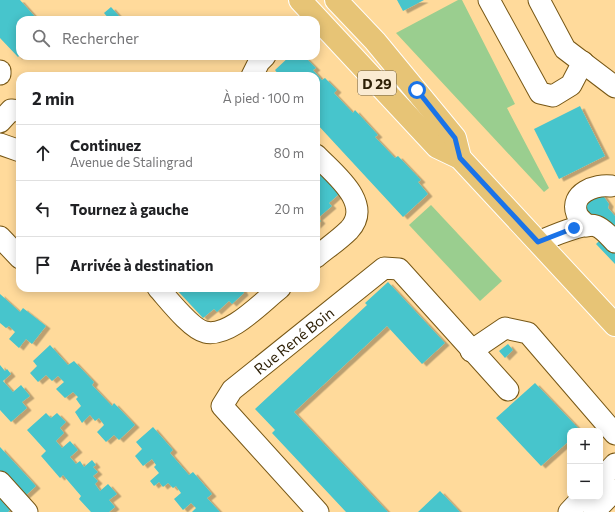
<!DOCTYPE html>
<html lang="fr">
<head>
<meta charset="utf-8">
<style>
  :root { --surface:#fff; --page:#f2f2f2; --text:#202124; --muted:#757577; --line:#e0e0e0 }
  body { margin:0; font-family:Commissioner,sans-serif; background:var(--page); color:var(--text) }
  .controls { position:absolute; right:12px; bottom:12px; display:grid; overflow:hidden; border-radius:8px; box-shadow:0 2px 10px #0003 }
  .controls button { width:36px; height:36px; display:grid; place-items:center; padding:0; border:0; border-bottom:1px solid var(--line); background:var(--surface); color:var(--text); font:20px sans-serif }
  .stop { position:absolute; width:12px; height:12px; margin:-9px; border:3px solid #1a73e8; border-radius:50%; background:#fff }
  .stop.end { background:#1a73e8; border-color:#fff; box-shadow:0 1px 4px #0008 }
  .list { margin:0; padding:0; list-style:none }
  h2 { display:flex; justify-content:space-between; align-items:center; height:52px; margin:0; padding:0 16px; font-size:17px }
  h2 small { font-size:13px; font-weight:400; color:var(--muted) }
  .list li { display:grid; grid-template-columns:26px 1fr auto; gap:12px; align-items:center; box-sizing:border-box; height:56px; padding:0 16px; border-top:1px solid var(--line) }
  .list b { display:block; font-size:15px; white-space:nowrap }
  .list p { margin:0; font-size:13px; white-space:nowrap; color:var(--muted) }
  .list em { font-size:13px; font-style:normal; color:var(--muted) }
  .icon { flex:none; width:22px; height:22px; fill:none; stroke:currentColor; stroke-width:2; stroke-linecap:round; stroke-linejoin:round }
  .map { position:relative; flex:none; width:615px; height:512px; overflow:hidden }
  .search { position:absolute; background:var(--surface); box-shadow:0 2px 10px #0003; left:16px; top:16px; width:304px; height:44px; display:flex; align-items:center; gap:10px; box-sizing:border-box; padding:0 14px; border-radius:12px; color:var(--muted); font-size:15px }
  .panel { position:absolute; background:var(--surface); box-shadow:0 2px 10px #0003; left:16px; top:72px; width:304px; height:220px; border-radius:12px }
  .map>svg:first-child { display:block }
  .green { fill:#9ace8f }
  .building { fill:#46c5cc; filter:url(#shadow) }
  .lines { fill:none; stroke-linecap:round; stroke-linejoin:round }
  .minor-casing { stroke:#775715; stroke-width:23 }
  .major-casing { stroke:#fff; stroke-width:24 }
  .minor { stroke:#fff; stroke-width:21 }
  .major { stroke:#e7c476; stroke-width:22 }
  .route { stroke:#1a73e8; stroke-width:5 }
  .labels { text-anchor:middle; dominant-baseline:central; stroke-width:3; stroke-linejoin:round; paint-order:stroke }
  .shield { fill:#faebd2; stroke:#6a5c42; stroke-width:1 }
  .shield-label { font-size:14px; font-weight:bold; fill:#2d1f05 }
  .street-label { font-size:15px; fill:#2d1f05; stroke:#faebd2 }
</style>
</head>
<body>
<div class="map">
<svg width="615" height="512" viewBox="0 0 615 512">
  <defs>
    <filter id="shadow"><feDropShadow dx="4.5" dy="2.5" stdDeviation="0" flood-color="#0004"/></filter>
  </defs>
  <rect width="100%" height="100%" fill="#ffda9b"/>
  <g class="green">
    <polygon points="458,0 462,0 515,104 507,108 549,188 544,192 396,33"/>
    <polygon points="431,205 502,281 480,301 409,225"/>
  </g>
  <g class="building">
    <polygon points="0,0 20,0 38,20 20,20 20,55 18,57 0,38"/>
    <polygon points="397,0 424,0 403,11"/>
    <polygon points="111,7 120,17 116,20 110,20 104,13"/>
    <polygon points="290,56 294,58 297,56 302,58 304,56 316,68 313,70 322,80 325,78 337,90 334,93 353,113 355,110 378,135 375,137 395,158 398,156 421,180 418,182 428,194 403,217 316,123 316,76 276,76 278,74 275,70"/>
    <polygon points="580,106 605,156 559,179 534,129"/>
    <polygon points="316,169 339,194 329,203 332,206 318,218 321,221 316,226"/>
    <polygon points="602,194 609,204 608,208 615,216 615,264 596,244 607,233 583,211 583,201"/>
    <polygon points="388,282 445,343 422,364 387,326 294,412 388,512 346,512 272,433 275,430 255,409 367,305 365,303"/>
    <polygon points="175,288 243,288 242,289 244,293 232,304 229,301 217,312 214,309 203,318"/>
    <polygon points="0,294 20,312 23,308 46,326 32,344 26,339 19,348 9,339 15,332 9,326 6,328 0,323"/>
    <polygon points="508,344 513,350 505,358 499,351"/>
    <polygon points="50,345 68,365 74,361 94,382 92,385 112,406 114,403 135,425 119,440 114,435 106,442 97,432 104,425 99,418 95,421 90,415 82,423 75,412 81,406 76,399 78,397 73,392 65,398 56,389 64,382 58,376 52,381 46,375 38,382 30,373 37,366 33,361"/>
    <polygon points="0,365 5,371 7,369 11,374 3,381 13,392 21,385 30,396 22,402 27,408 11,422 0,410"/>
    <polygon points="535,383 581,431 570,431 570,440 541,466 496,418"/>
    <polygon points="46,413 51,418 57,413 66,422 60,428 64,433 56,441 62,448 70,441 78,450 70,457 76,464 80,461 84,467 92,460 96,465 93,467 98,472 93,476 98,481 95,484 100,491 108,484 117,494 109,500 115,507 109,512 91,512 79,499 81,496 63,475 60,478 41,456 46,451 27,430"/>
    <polygon points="153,427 173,450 170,453 189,475 193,472 212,494 207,498 220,512 192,512 196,508 191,503 183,510 174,499 181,493 176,486 173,488 168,483 163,487 159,482 154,486 150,481 159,473 154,467 156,465 152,459 143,466 135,456 142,449 136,442"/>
    <polygon points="0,447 36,486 24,497 0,471"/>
    <polygon points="0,490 14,506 8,512 0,512"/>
    <polygon points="440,491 460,512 418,512"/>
  </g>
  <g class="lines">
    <defs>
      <g id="minor">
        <polyline points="489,0 540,93 553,96 571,85 583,62"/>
        <polyline points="539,0 565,49 615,87"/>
        <polyline points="0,71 0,74"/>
        <polyline points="252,76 259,62 265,56"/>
        <polyline points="0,122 11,110 20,111"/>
        <polyline points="0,144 20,151"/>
        <path d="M316,155C333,173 374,203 349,230C339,240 327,248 316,257"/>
        <path d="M587,226C584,222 578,218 577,214C569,193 596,184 611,186"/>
        <polyline points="0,237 20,258"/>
        <path d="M538,242C551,237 582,222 596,226C604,229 609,236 615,242"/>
        <path d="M158,288C168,299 191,329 205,332C229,338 262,302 280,288"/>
        <polyline points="471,351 505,328 528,333 615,434"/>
        <polyline points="600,480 615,464"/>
        <polyline points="0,482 27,512"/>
        <path id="s1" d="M318,512L222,406L232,390L384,268L399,269L508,390"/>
        <polyline points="569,512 583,497"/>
        <polyline points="594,512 615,490"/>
      </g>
      <g id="major">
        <polyline points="300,0 437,147 460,158 615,325"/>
        <polyline points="336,0 375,41 455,138 460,158"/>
      </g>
    </defs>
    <use href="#minor" class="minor-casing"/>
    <use href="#major" class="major-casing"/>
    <use href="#minor" class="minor"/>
    <use href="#major" class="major"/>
  </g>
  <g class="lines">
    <polyline class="route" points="417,90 455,138 460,158 538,242 574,228"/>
  </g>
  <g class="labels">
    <rect class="shield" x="358" y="71" width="38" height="24" rx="3"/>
    <g class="shield-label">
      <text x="377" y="83">D 29</text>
    </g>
    <g class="street-label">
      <text stroke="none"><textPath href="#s1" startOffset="241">Rue René Boin</textPath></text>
    </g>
  </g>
</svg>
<div class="controls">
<button>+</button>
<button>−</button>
</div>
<div class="stop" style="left:417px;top:90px"></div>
<div class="stop end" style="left:574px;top:228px"></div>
<div class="search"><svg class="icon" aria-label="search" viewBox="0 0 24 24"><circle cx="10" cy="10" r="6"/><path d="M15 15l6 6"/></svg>Rechercher</div>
<section class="panel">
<h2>2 min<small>À pied · 100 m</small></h2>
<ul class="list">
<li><svg class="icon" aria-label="ahead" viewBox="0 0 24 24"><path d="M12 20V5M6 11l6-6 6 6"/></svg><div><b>Continuez</b><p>Avenue de Stalingrad</p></div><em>80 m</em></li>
<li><svg class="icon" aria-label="left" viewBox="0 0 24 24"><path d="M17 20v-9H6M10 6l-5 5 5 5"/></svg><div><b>Tournez à gauche</b></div><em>20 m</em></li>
<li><svg class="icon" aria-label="arrive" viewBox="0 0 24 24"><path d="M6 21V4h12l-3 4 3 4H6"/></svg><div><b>Arrivée à destination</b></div></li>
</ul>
</section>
</div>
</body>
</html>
